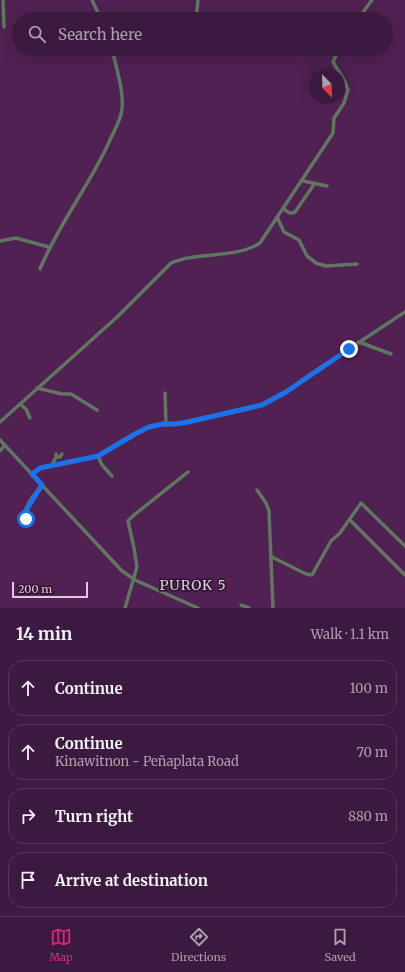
<!DOCTYPE html>
<html lang="en">
<head>
<meta charset="utf-8">
<style>
  :root { --surface:#3c193e; --page:#432245; --text:#f1f3f6; --muted:#aca0b0; --line:#553858; --accent:#db2777 }
  body { margin:0; font-family:Merriweather,serif; background:var(--page); color:var(--text) }
  .compass { position:absolute; left:309px; top:68px; width:36px; height:36px; border-radius:50%; background:var(--surface); box-shadow:0 4px 16px #0002; rotate:157deg }
  .scale { position:absolute; left:12px; bottom:10px; width:76px; box-sizing:border-box; padding-left:4px; border:2px solid #e3c6e3; border-top:0; font-size:11px; line-height:14px; white-space:nowrap; color:#e3c6e3; -webkit-text-stroke:3px #2a152b; paint-order:stroke }
  .stop { position:absolute; width:12px; height:12px; margin:-9px; border:3px solid #1a73e8; border-radius:50%; background:#fff }
  .stop.end { background:#1a73e8; border-color:#fff; box-shadow:0 1px 4px #0008 }
  .list { margin:0; padding:0; list-style:none }
  h2 { display:flex; justify-content:space-between; align-items:center; height:52px; margin:0; padding:0 16px; font-size:17px }
  h2 small { font-size:13px; font-weight:400; color:var(--muted) }
  .list li { display:grid; grid-template-columns:26px 1fr auto; gap:12px; align-items:center; box-sizing:border-box; height:56px; margin:0 8px 8px; padding:0 8px; border:1px solid var(--line); border-radius:16px }
  .list b { display:block; font-size:15px; white-space:nowrap }
  .list p { margin:0; font-size:13px; white-space:nowrap; color:var(--muted) }
  .list em { font-size:13px; font-style:normal; color:var(--muted) }
  .icon { flex:none; width:22px; height:22px; fill:none; stroke:currentColor; stroke-width:2; stroke-linecap:round; stroke-linejoin:round }
  .map { position:relative; flex:none; width:405px; height:608px; overflow:hidden }
  .search { position:absolute; background:var(--surface); box-shadow:0 4px 16px #0002; left:12px; right:12px; top:12px; height:44px; display:flex; align-items:center; gap:10px; box-sizing:border-box; padding:0 14px; border-radius:22px; color:var(--muted); font-size:15px }
  .sheet { height:308px; background:var(--surface) }
  nav { display:flex; justify-content:space-around; align-items:center; box-sizing:border-box; height:56px; border-top:1px solid var(--line); background:var(--surface); font-size:11px; color:var(--muted) }
  nav a { display:grid; justify-items:center; gap:2px }
  nav .on { color:var(--accent) }
  .map>svg:first-child { display:block }
  .lines { fill:none; stroke-linecap:round; stroke-linejoin:round }
  .minor { stroke:#5f7760; stroke-width:3.5 }
  .route { stroke:#1a73e8; stroke-width:5 }
  .labels { text-anchor:middle; dominant-baseline:central; stroke-width:3; stroke-linejoin:round; paint-order:stroke }
  .neighbourhood-label { font-size:14px; letter-spacing:1px; fill:#e3c6e3; stroke:#2a152b }
</style>
</head>
<body>
<div class="map">
<svg width="405" height="608" viewBox="0 0 405 608">
  <rect width="100%" height="100%" fill="#502152"/>
  <g class="lines">
    <g class="minor">
      <polyline points="3,0 4,27"/>
      <polyline points="92,0 101,19"/>
      <polyline points="196,19 198,0"/>
      <polyline points="358,19 372,0"/>
      <polyline points="162,49 188,52 191,49"/>
      <polyline points="303,181 327,186"/>
      <path d="M284,209C287,211 290,215 295,212L315,183"/>
      <polyline points="277,217 284,232 299,240 307,256 316,263 326,266 357,264"/>
      <polyline points="0,241 16,238 49,247"/>
      <path d="M40,269C59,223 90,185 110,140C114,131 121,120 122,109C124,91 116,67 112,49"/>
      <polyline points="359,342 391,354"/>
      <polyline points="37,388 62,394 71,394 97,410"/>
      <polyline points="165,393 166,425"/>
      <polyline points="20,404 26,409 30,418"/>
      <path d="M0,422L116,318L171,263C198,251 236,259 260,243L333,133L334,118L344,103L348,90L345,82L333,62L339,49"/>
      <polyline points="0,440 122,571 135,580 198,608"/>
      <polyline points="0,451 5,445"/>
      <polyline points="98,456 102,465 112,476"/>
      <polyline points="56,457 60,457 62,454"/>
      <polyline points="52,465 56,457 56,454"/>
      <polyline points="32,474 37,470 44,467 98,456 135,434 149,427 163,424 175,424 235,411 262,405 272,400 286,392 305,378 405,312"/>
      <polyline points="257,490 266,503 269,511 273,608"/>
      <polyline points="350,520 405,575"/>
      <path d="M28,521C19,511 35,494 42,485"/>
      <polyline points="272,557 306,574 312,575 331,541 340,533 361,503 405,546"/>
      <polyline points="241,605 249,608"/>
      <polyline points="125,608 137,567 134,548 128,521 134,515 188,472"/>
    </g>
  </g>
  <g class="lines">
    <polyline class="route" points="26,519 25,512 42,485 32,474 40,468 98,456 135,434 149,427 163,424 175,424 188,422 262,405 286,392 349,349"/>
  </g>
  <g class="labels">
    <g class="neighbourhood-label">
      <text x="193" y="585">PUROK 5</text>
    </g>
  </g>
</svg>
<svg class="compass" viewBox="-18 -18 36 36"><path d="M0-13l5 13h-10z" fill="#e53935"/><path d="M0 13l5-13h-10z" fill="#aca0b0"/></svg>
<div class="scale">200 m</div>
<div class="stop" style="left:26px;top:519px"></div>
<div class="stop end" style="left:349px;top:349px"></div>
<div class="search"><svg class="icon" aria-label="search" viewBox="0 0 24 24"><circle cx="10" cy="10" r="6"/><path d="M15 15l6 6"/></svg>Search here</div>
</div>
<section class="sheet">
<h2>14 min<small>Walk · 1.1 km</small></h2>
<ul class="list">
<li><svg class="icon" aria-label="ahead" viewBox="0 0 24 24"><path d="M12 20V5M6 11l6-6 6 6"/></svg><div><b>Continue</b></div><em>100 m</em></li>
<li><svg class="icon" aria-label="ahead" viewBox="0 0 24 24"><path d="M12 20V5M6 11l6-6 6 6"/></svg><div><b>Continue</b><p>Kinawitnon - Peñaplata Road</p></div><em>70 m</em></li>
<li><svg class="icon" aria-label="right" viewBox="0 0 24 24"><path d="M7 20v-9h11M14 6l5 5-5 5"/></svg><div><b>Turn right</b></div><em>880 m</em></li>
<li><svg class="icon" aria-label="arrive" viewBox="0 0 24 24"><path d="M6 21V4h12l-3 4 3 4H6"/></svg><div><b>Arrive at destination</b></div></li>
</ul>
</section>
<nav>
<a class="on"><svg class="icon" aria-label="map" viewBox="0 0 24 24"><path d="M3 6l6-2 6 2 6-2v14l-6 2-6-2-6 2zM9 4v14M15 6v14"/></svg>Map</a>
<a><svg class="icon" aria-label="directions" viewBox="0 0 24 24"><path d="M12 3l9 9-9 9-9-9zM9 14v-3h6M13 9l2 2-2 2"/></svg>Directions</a>
<a><svg class="icon" aria-label="saved" viewBox="0 0 24 24"><path d="M7 4h10v16l-5-4-5 4z"/></svg>Saved</a>
</nav>
</body>
</html>
